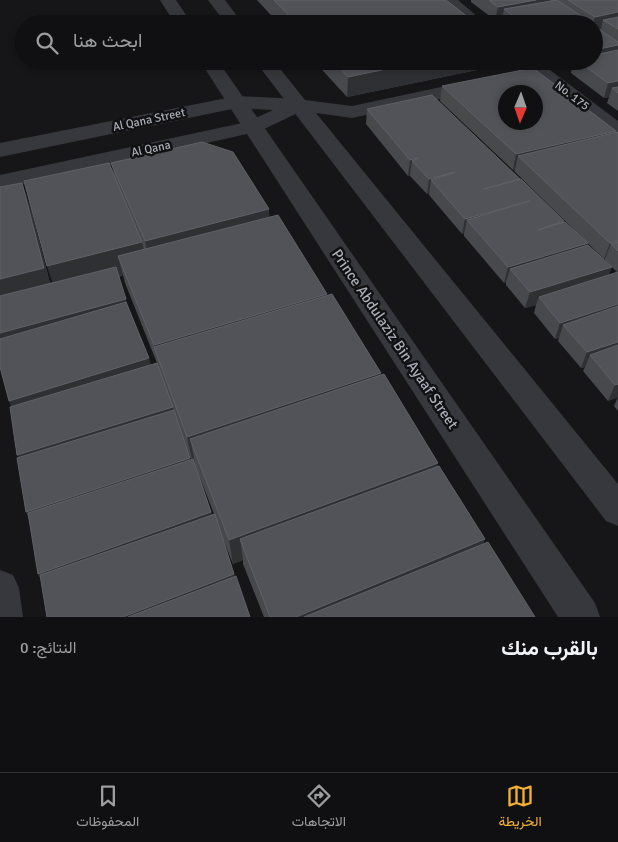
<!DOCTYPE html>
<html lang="ar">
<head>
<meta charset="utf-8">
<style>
  :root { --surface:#101012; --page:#19191b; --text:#f1f3f6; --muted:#9c9d9f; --line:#303032; --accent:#f2b134 }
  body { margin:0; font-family:Signika,Vazirmatn,sans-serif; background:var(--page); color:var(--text); direction:rtl }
  .compass { position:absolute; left:498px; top:85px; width:45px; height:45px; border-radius:50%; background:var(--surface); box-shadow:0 2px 8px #0003; rotate:182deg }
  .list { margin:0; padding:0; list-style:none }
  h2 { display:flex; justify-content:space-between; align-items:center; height:65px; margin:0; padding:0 20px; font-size:21px }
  h2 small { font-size:16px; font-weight:400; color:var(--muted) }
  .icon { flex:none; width:28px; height:28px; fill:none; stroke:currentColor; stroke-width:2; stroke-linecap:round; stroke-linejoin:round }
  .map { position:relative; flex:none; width:618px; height:617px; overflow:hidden; direction:ltr }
  .search { position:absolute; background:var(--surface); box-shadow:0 2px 8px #0003; left:15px; right:15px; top:15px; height:55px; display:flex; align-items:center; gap:12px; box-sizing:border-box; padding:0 18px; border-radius:28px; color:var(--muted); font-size:19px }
  .sheet { height:155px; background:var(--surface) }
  nav { display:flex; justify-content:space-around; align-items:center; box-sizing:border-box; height:70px; border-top:1px solid var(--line); background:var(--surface); font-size:14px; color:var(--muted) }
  nav a { display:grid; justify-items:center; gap:2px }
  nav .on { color:var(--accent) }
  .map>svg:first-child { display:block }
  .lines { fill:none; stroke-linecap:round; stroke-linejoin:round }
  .minor { fill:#37383d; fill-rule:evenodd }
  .tertiary { fill:#37383d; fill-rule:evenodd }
  .wall { fill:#47494d; fill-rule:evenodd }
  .shaded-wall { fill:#2f3033 }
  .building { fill:#525359; stroke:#5f6168; fill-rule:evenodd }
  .labels { text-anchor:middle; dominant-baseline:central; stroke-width:5; stroke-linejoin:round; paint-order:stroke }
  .far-street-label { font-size:12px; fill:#a8adb8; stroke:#111113 }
  .street-label { font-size:15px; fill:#a8adb8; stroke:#111113 }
</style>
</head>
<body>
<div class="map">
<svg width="618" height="617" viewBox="0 0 618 617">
  <rect width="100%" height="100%" fill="#161618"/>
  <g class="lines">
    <g class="minor">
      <polygon points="160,0 176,0 192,24 175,24"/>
      <polygon points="208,0 225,0 243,24 226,24"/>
      <polygon points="440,0 458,0 486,24 467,24"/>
      <polygon points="200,61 218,61 595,603 600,617 558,617"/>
      <polygon points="255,61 274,61 305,100 352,106 525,69 517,61 538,61 618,121 618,137 611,135 537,78 352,118 316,113 618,484 618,526 606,521"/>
      <polygon points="0,570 13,575 19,588 23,617 0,617"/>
    </g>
    <polygon class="tertiary" points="237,96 299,99 306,101 309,105 306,109 260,131 0,189 0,175 247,122 273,110 237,108 0,157 0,143"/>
  </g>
  <g class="wall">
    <polygon points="257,0 446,0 477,24 279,24"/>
    <polygon points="471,0 618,0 618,111 607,103 609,97 604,98 571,73 572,68 562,70 550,61 594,61 594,24 503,24 502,23 502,19 495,20 471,2"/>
    <polygon points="314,61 502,61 501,65 347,97"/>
    <polygon points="442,86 615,133 618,133 618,411 614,406 618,397 608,401 583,371 585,367 581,368 558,341 559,338 555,339 534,313 536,305 525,308 506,285 506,282 504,283 464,236 464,234 462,234 429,195 429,194 427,194 410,176 410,175 408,176 366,124 367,109 520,179 520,180 564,223 588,243 587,245 609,275 617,272 605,260 605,259 604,259 514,171 515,169 513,170 440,101"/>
    <path d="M111,163L270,217L327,296L381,375L437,466L485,539L483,544L535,617H264L243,564V560L233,564L221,534L235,577L250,617L40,577L38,574L29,518L26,512L19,458L17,455L12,407L22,183L31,210L50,283L53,282L114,174ZM123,275L125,283L157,363L151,365L126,302L119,277ZM183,437L191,459L190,460ZM199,475L214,514L212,515Z"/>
  </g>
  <g class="shaded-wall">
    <polygon points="536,0 550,0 547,11 504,9 502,19 495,20 498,7"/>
    <polygon points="618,12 618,25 603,20 601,29 594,30 594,24 593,24 595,17"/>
    <polygon points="586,19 584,24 560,24"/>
    <polygon points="618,45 618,57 594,61 594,50"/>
    <polygon points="425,61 502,61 501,65 347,97 348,77"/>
    <polygon points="564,61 574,61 572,68 562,70"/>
    <polygon points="618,81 618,93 612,88 609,97 604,98 608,83"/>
    <polygon points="616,131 611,146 518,156 515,169 513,170 516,154"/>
    <polygon points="418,158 412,161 410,175 408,176 410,160"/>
    <polygon points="455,172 431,180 429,194 427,194 429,179"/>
    <polygon points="22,183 31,210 53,295 0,309 0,279"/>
    <polygon points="530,201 467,220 464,234 462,234 465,219"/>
    <polygon points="269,209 271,236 150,268 145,241"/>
    <polygon points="618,241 618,251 611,244 605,259 604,259 610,243"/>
    <polygon points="142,242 148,269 118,256 123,275 56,293 47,266"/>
    <polygon points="588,243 582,259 510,269 506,282 504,283 508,267"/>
    <polygon points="612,267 606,283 539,297 536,305 525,308 530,292"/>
    <polygon points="327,294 326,322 155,350 154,345"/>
    <polygon points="126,299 129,315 0,351 0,333"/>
    <polygon points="618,304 618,318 563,325 559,338 555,339 560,323"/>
    <polygon points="618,342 618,355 590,355 585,367 581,368 587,352"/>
    <polygon points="149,358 153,374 16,417 9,401"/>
    <polygon points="381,373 378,400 190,439 195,463 193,463 187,437"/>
    <polygon points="618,384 618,397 608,401 615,385"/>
    <polygon points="173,407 176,423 25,470 17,455"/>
    <polygon points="190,458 193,473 34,527 26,512"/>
    <polygon points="438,463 432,489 240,539 243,560 233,564 229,540"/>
    <polygon points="211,512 214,527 46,587 38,574"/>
    <polygon points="485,539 476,564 350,617 296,617"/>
    <polygon points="234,574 236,588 162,617 123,617"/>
  </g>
  <g class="building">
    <polygon points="274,0 446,0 477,24 297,24"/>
    <polygon points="489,0 536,0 498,7"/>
    <polygon points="557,0 586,19 560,24 524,24 504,9"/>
    <polygon points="568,0 618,0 618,12 595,17"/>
    <polygon points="618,17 618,29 603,20"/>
    <polygon points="594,26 618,42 618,45 594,50"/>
    <polygon points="618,50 618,81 608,83 578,61 594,61 594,55"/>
    <polygon points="333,61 425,61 348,77"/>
    <path d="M533,68L616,131L516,154L442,86ZM506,92H536V122H506Z"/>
    <polygon points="618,87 618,93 612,88"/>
    <polygon points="432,95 520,179 484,189 521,179 564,221 538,230 565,222 588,243 508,267 467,220 530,201 465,219 431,180 455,172 429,179 412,161 418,158 410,160 367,109"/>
    <polygon points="617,132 618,133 618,241 610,243 518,156"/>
    <polygon points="202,142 233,152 269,209 145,241 111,163"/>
    <polygon points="109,163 142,242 47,266 24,181"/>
    <polygon points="22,183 44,268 0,279 0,187"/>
    <polygon points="278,215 327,294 154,345 118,256"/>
    <polygon points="618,242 618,251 611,244"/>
    <polygon points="588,245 612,267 530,292 510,269"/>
    <polygon points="116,267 126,299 0,333 0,296"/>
    <polygon points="618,272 618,304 560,323 539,297"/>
    <polygon points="332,294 381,373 187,437 154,347"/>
    <polygon points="126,302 149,358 9,401 0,367 0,339"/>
    <polygon points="618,306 618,342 587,352 563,325"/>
    <polygon points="618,345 618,384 615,385 590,355"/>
    <polygon points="157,363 173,407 17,455 10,407"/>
    <polygon points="384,374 438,463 229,540 190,439"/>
    <polygon points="174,410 190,458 26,512 17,458"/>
    <polygon points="193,459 211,512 38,574 28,513"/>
    <polygon points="439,466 485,539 296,617 270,617 240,539"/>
    <polygon points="215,514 234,574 123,617 47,617 40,575"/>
    <polygon points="488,542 535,617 304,617"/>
    <polygon points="236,576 250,617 128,617"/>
  </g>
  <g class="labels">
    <g class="far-street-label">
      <text transform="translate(572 96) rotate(37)">No. 175</text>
      <text transform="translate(149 120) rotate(-12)">Al Qana Street</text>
      <text transform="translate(151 149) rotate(-12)">Al Qana</text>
    </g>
    <g class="street-label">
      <text transform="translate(395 339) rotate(56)">Prince Abdulaziz Bin Ayaaf Street</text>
    </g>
  </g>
</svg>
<svg class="compass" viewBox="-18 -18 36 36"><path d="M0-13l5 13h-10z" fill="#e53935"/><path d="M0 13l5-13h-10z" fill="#9c9d9f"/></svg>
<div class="search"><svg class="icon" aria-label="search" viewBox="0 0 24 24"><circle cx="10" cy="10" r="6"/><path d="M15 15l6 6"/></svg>ابحث هنا</div>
</div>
<section class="sheet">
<h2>بالقرب منك<small>النتائج: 0</small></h2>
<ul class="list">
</ul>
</section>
<nav>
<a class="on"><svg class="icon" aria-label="map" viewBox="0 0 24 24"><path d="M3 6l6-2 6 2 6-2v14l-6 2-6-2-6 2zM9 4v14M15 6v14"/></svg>الخريطة</a>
<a><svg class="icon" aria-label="directions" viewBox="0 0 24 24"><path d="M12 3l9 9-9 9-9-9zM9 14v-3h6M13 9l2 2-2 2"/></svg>الاتجاهات</a>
<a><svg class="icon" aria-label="saved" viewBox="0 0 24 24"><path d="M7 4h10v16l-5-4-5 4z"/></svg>المحفوظات</a>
</nav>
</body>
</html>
